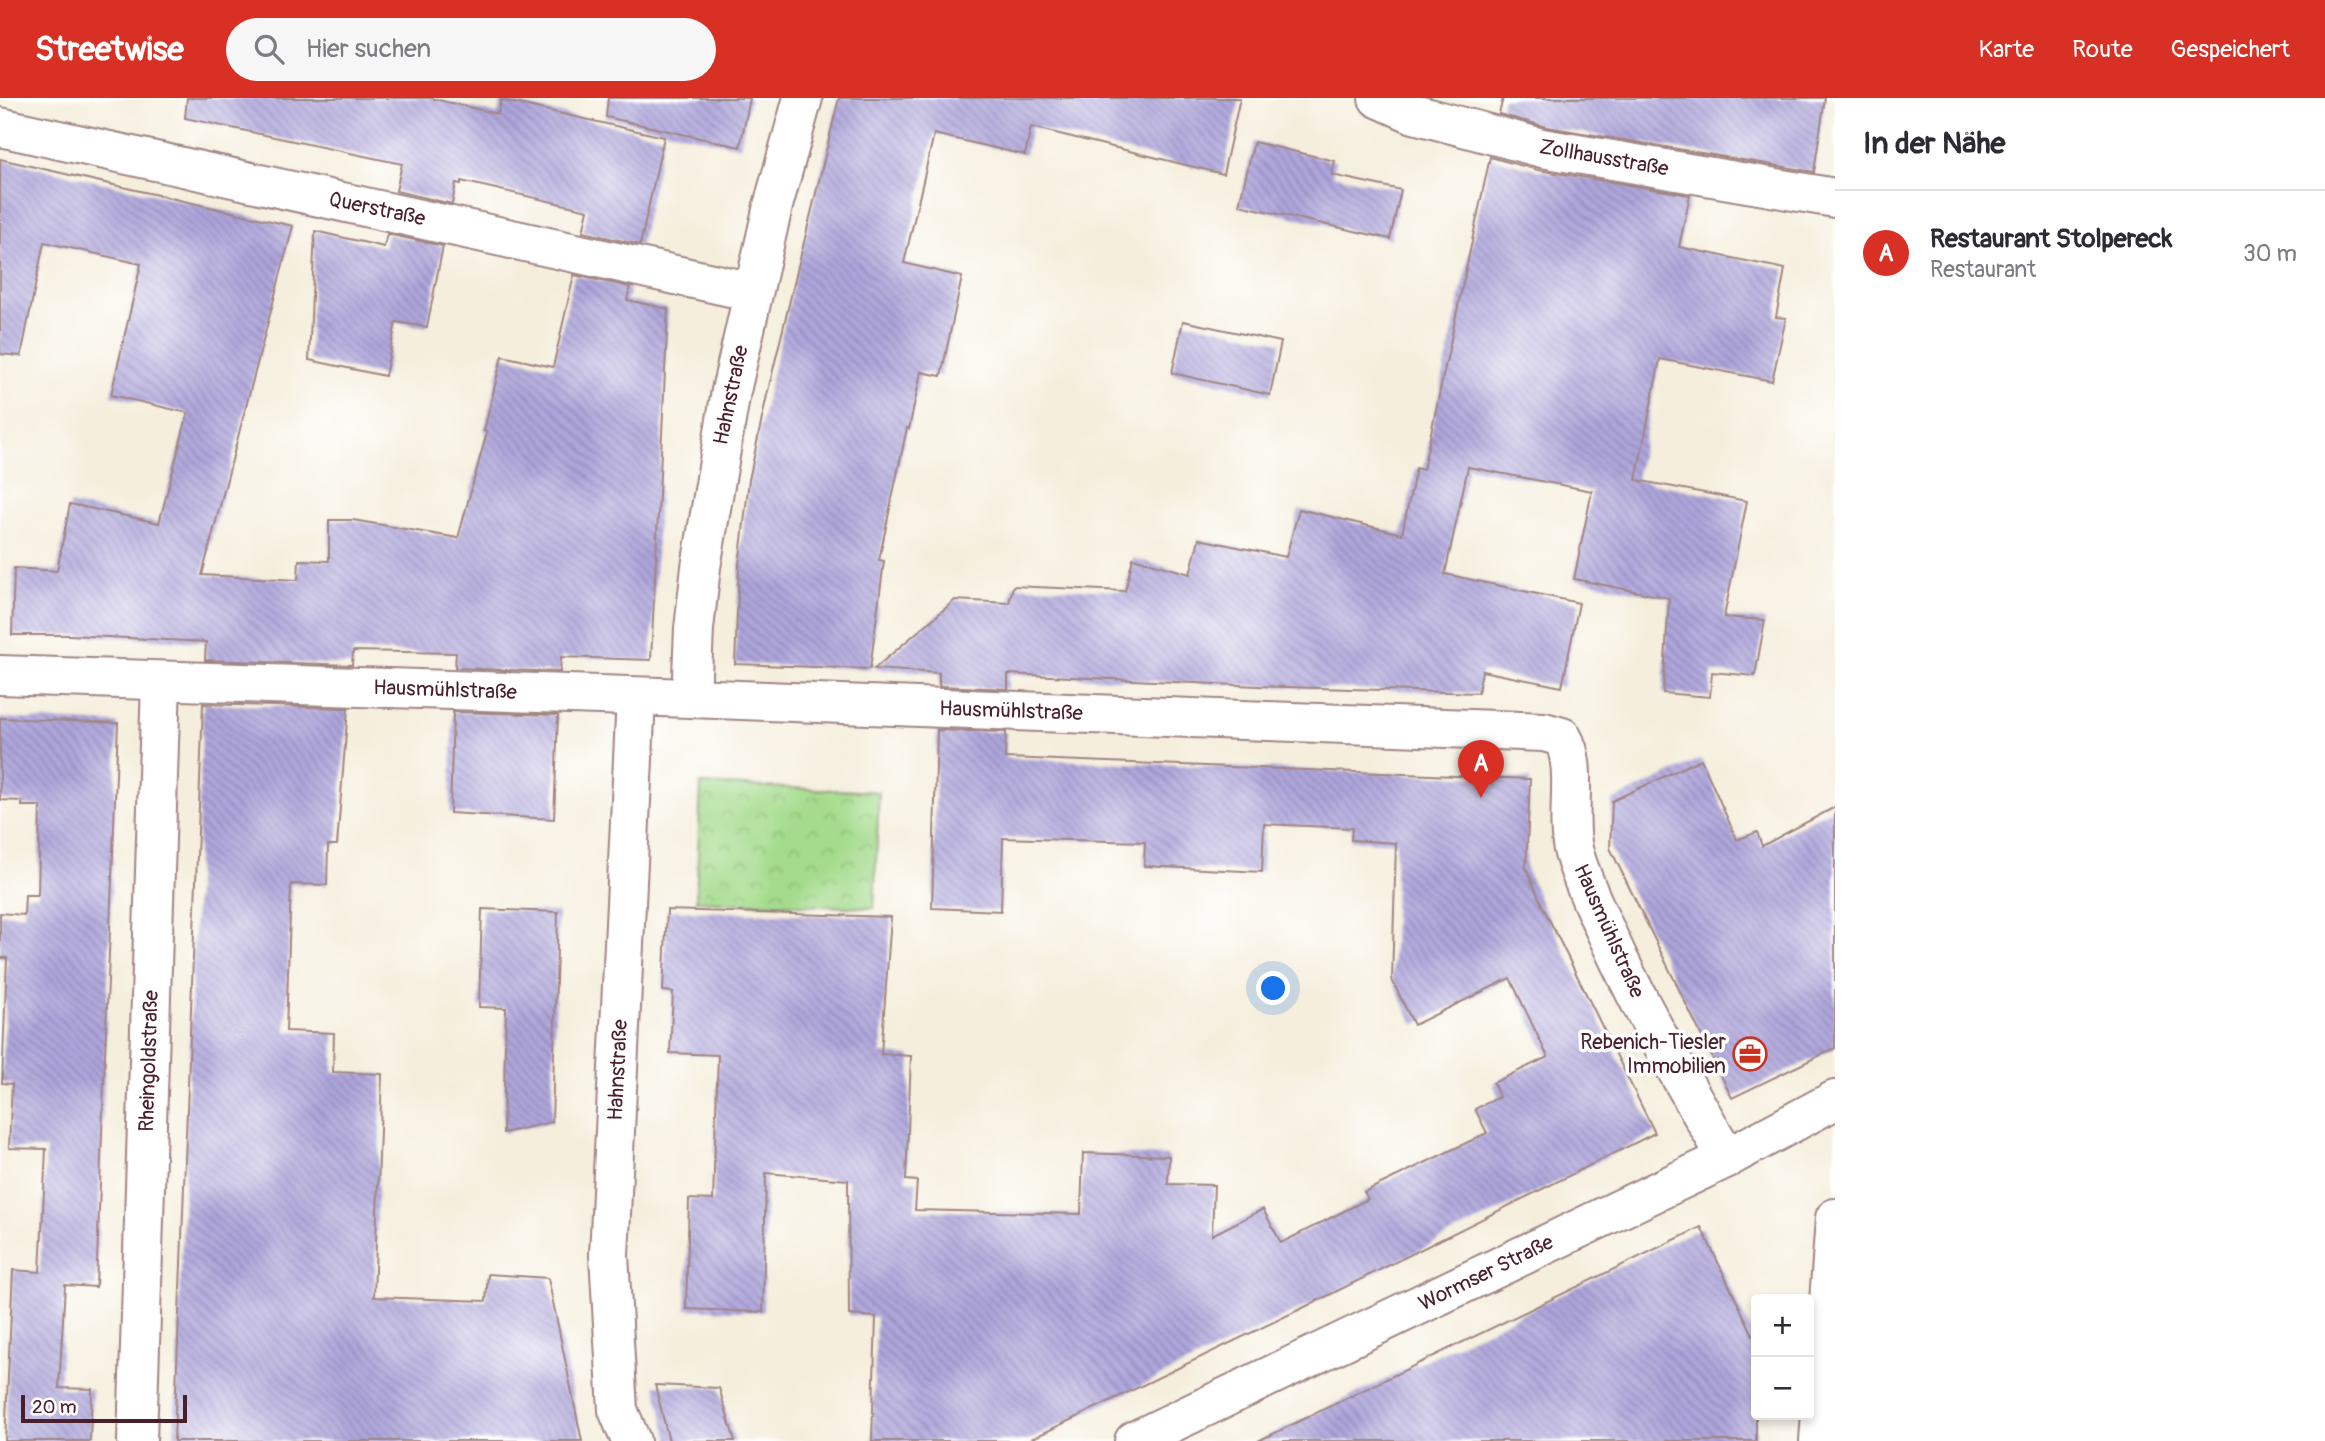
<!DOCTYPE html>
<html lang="de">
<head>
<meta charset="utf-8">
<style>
  :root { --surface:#fff; --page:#f7f7f7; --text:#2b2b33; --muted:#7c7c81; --line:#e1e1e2; --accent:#d93025 }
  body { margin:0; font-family:Pangolin,sans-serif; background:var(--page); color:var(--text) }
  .controls { position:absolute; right:21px; bottom:21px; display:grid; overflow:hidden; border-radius:7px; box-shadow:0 4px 10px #0003 }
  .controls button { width:63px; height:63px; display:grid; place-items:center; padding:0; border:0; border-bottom:2px solid var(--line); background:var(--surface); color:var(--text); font:35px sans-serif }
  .scale { position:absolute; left:21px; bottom:18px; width:166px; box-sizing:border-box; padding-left:7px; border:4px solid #4a1f2b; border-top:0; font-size:19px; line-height:24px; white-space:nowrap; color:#4a1f2b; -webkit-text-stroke:5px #fff; paint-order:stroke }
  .you { position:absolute; left:1274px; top:891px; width:24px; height:24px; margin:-18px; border:5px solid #fff; border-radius:50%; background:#1a73e8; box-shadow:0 0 0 10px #1a73e833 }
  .badge { display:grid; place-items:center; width:46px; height:46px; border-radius:50%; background:var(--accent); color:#fff; font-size:23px; font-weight:700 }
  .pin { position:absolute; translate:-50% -58px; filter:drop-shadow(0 2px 4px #0008) }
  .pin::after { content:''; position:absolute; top:37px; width:24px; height:21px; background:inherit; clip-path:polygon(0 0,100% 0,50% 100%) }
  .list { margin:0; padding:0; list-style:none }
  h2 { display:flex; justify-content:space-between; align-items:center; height:91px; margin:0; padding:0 28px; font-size:30px }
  h2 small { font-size:23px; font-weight:400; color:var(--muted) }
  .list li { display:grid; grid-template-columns:46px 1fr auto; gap:21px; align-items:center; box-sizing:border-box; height:126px; padding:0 28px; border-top:2px solid var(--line) }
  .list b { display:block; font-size:26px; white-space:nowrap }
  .list p { margin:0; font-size:23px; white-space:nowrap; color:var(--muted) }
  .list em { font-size:23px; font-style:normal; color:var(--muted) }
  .icon { flex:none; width:38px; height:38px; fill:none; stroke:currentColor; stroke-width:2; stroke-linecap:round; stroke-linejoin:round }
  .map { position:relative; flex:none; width:1835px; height:1343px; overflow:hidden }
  header { display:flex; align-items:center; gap:42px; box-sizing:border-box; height:98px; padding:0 35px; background:var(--accent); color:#fff }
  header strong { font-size:33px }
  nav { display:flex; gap:38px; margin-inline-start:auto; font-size:24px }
  .search { width:490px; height:63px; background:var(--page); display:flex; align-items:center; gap:18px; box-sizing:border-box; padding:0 24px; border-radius:38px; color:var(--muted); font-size:26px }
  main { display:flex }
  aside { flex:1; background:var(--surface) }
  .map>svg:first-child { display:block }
  .park { fill:url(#park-crowns); stroke:#777d5c; stroke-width:2 }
  .building { fill:url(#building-back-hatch) }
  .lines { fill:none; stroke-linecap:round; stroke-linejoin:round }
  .minor-casing { stroke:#a08684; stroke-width:42 }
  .secondary-casing { stroke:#a08684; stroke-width:42 }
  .minor { stroke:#fff; stroke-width:38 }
  .secondary { stroke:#fff; stroke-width:38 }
  .labels { text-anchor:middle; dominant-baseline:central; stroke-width:7; stroke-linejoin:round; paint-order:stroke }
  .street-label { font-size:21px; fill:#4a1f2b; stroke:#fff }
  .poi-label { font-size:21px; fill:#4a1f2b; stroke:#fff; text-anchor:end }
</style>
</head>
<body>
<header>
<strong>Streetwise</strong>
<div class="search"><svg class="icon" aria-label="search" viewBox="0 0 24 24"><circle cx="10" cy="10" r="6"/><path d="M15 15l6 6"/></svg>Hier suchen</div>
<nav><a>Karte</a><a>Route</a><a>Gespeichert</a></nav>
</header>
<main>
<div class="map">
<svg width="1835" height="1343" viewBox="0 0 1835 1343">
  <defs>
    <pattern id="park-crowns" width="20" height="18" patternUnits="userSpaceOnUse" patternTransform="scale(1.75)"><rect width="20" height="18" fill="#a4db8c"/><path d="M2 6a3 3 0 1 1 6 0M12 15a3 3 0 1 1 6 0" fill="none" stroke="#8fbc79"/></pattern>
    <pattern id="building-back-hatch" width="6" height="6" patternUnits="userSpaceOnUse" patternTransform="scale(1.75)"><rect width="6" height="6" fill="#aea6dc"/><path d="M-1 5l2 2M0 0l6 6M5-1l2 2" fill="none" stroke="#9087b3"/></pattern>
  </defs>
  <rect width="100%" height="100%" fill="#fff"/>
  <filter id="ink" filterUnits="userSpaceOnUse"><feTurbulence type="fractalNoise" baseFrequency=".0143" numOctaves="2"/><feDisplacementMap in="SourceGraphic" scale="14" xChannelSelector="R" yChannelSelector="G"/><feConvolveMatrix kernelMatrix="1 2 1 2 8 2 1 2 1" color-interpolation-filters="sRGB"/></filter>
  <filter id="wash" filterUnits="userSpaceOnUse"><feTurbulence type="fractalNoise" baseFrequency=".00686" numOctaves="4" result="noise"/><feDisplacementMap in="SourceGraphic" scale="28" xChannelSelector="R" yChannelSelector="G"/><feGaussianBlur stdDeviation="1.57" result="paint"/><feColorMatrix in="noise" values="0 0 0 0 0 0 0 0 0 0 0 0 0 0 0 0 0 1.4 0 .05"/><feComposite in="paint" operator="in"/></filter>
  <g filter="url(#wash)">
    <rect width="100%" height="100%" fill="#f5eedc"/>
    <polygon class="park" points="701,686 879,694 874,810 696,803"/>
    <g id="blocks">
      <g class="building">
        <polygon points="187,0 430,0 498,16 501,2 664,39 640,147 583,134 588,112 461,83 461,86 456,85 452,106 396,93 402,66 185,20"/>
        <polygon points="608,0 750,0 740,49 606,19"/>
        <polygon points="839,0 1240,0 1223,76 1031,29 1025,57 934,36 904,165 962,179 941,278 921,274 909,331 907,330 879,462 884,463 870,571 735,566 739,468 749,382 767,297"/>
        <polygon points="1503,0 1825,0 1814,74 1547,29 1499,16"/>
        <polygon points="1254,44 1335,63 1332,77 1401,92 1390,141 1239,107"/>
        <polygon points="1490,59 1538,72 1690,97 1679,149 1785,171 1776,219 1786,220 1772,283 1660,261 1636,382 1747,403 1724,519 1765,522 1755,578 1712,574 1710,599 1663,595 1669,500 1574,481 1592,393 1468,369 1445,476 1579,505 1562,589 1482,573 1478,595 1257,588 1008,576 1008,591 939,588 939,575 874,571 955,502 1009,505 1013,488 1125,493 1133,460 1190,476 1199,441 1286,459 1299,411 1402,436 1416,370 1423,372"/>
        <polygon points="0,61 293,128 202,477 298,482 299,462 329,463 329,422 353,422 458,440 487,334 484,333 502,258 553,269 574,177 630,189 627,202 668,211 651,562 561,559 560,574 455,570 456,555 353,553 352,567 205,562 206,544 69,537 12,537 14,470 57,473 70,406 159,425 188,315 111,297 141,166 44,144 21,258 0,256"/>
        <polygon points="315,133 384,149 387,136 443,148 427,229 396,224 385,278 309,262"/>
        <polygon points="1183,223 1281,244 1270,297 1172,275"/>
        <polygon points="203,606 348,610 337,747 328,747 327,787 291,786 286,933 334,935 333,974 382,976 374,1199 486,1203 488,1176 548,1180 582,1343 174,1343"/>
        <polygon points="453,614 558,617 554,721 450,715"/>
        <polygon points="0,620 118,625 96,1189 65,1187 59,1290 92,1291 90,1343 5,1343 13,1172 40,1174 46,1051 9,1050 12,986 2,985 7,860 0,860 0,815 24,817 25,797 38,797 40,708 22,708 22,703 0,702"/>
        <polygon points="937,632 1006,634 1005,660 1530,681 1526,770 1542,807 1655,1035 1317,1203 1027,1343 872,1343 876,1219 849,1217 848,1082 766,1075 763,1214 686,1211 689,1101 713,1102 718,957 670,955 673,894 663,893 667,812 891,819 881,956 911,958 906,1082 917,1083 915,1112 1081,1116 1083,1055 1169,1058 1168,1086 1214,1087 1212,1137 1263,1111 1281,1145 1368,1101 1364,1094 1487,1035 1475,1011 1499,999 1493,985 1548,959 1510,880 1414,927 1392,882 1396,745 1351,742 1352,730 1264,726 1262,774 1144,768 1145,744 1003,740 1001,813 932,810"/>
        <polygon points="1701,661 1737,742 1757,734 1762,748 1835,709 1835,950 1732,1000 1610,750 1612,703"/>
        <polygon points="482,811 558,814 552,1024 503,1035 506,910 479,909"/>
        <polygon points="1701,1129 1756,1243 1756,1343 1258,1343"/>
        <polygon points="655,1287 719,1290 735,1343 669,1343"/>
      </g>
    </g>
  </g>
  <g filter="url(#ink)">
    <use href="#blocks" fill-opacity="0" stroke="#a08684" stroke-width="2"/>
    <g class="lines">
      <defs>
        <g id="minor">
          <polyline points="1378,0 1414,16 1542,50 1835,100"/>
          <polyline points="0,29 753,194"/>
          <path d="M0,577L691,600L1544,634L1562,639C1580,668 1564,720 1574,755C1582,782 1594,808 1606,834C1641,912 1684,985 1727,1060"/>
          <polyline points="691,600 694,531 701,469 731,293 773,108 803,0"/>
          <polyline points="137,1343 161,583"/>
          <polyline points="631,1343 618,1312 609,1157 636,599"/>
          <polyline points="1819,1343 1835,1120"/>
        </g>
        <polyline id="secondary" points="1134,1343 1727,1060 1835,1002"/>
      </defs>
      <use href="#minor" class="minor-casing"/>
      <use href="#secondary" class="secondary-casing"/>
      <use href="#minor" class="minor"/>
      <use href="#secondary" class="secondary"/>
    </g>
  </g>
  <defs>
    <symbol id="office-ring" viewBox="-11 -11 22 22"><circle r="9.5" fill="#fff" stroke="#c8321e" stroke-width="1.5"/><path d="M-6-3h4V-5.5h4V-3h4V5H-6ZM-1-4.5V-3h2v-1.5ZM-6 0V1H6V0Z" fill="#c8321e"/></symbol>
  </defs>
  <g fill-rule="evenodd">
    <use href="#office-ring" x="1731" y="937" width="38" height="38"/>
  </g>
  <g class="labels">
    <g class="street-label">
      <text transform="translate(1604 60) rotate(10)">Zollhausstraße</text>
      <text transform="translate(377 111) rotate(12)">Querstraße</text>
      <text transform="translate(731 297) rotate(-78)">Hahnstraße</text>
      <text transform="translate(445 592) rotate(2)">Hausmühlstraße</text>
      <text transform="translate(1011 613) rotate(2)">Hausmühlstraße</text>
      <text transform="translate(1609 833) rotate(66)">Hausmühlstraße</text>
      <text transform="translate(149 963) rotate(-88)">Rheingoldstraße</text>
      <text transform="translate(618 972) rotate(-87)">Hahnstraße</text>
      <text transform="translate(1486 1175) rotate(-26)">Wormser Straße</text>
    </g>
    <g class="poi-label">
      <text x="1726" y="944">Rebenich-Tiesler<tspan x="1726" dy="24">Immobilien</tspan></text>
    </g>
  </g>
</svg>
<div class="controls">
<button>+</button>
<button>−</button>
</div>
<div class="scale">20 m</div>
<div class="you"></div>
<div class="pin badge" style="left:1481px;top:700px">A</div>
</div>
<aside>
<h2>In der Nähe<small></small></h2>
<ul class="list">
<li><span class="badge">A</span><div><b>Restaurant Stolpereck</b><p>Restaurant</p></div><em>30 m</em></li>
</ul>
</aside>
</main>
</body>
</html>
